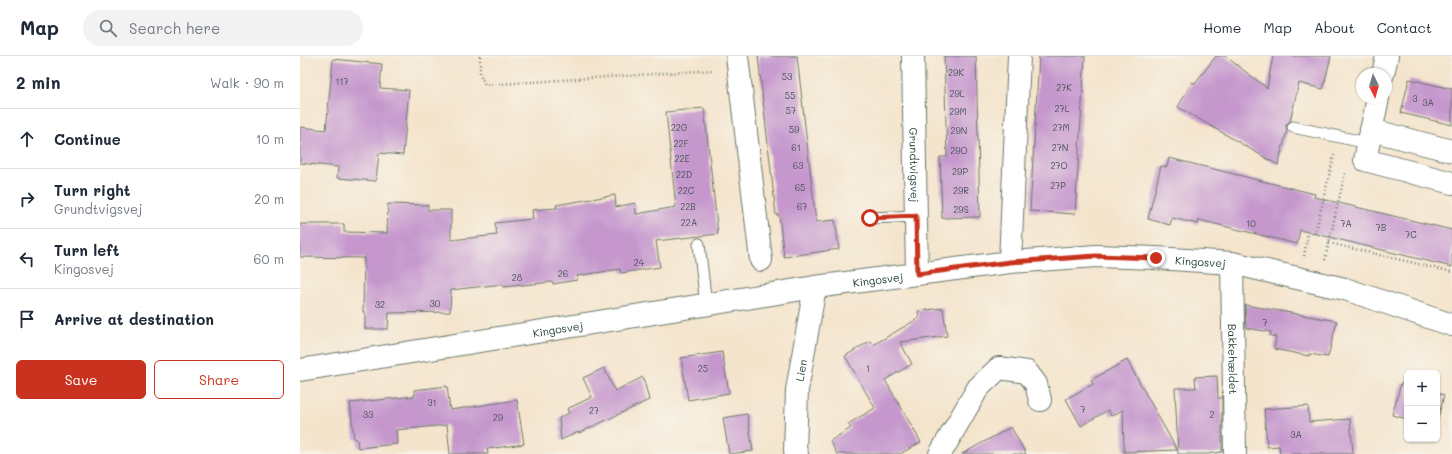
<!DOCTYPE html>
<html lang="en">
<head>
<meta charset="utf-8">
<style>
  :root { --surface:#fff; --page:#f2f2f3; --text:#1f2937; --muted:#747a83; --line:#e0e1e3; --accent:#c8321e }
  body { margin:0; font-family:Mali,sans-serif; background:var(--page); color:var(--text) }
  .controls { position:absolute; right:12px; bottom:12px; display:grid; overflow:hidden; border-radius:6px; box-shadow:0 1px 3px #0004 }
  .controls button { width:36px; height:36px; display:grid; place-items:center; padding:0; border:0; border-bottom:1px solid var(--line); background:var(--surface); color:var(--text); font:20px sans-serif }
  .compass { position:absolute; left:1056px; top:12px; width:36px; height:36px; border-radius:50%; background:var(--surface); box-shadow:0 1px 3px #0004; rotate:175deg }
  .stop { position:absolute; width:12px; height:12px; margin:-9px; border:3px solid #c8321e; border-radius:50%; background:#fff }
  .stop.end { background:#c8321e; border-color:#fff; box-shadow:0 1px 4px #0008 }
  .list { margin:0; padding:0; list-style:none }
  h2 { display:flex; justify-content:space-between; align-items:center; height:52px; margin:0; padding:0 16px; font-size:17px }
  h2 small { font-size:13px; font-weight:400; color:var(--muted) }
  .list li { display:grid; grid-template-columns:26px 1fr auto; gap:12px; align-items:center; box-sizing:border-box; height:60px; padding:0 16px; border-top:1px solid var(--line) }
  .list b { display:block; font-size:15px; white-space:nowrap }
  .list p { margin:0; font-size:13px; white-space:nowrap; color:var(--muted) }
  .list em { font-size:13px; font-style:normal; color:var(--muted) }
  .actions { display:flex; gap:8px; padding:12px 16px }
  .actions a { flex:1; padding:9px 0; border:1px solid var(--accent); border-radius:6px; text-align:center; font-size:14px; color:var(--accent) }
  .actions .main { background:var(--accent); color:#fff }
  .icon { flex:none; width:22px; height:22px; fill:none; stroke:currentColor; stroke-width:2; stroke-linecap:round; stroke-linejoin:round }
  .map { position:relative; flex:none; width:1152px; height:398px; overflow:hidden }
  header { display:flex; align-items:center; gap:24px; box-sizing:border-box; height:56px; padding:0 20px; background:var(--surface); border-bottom:1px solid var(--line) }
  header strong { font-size:19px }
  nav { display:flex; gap:22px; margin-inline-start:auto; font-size:14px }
  .search { width:280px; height:36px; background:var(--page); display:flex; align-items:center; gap:10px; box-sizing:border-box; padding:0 14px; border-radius:22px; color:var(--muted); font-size:15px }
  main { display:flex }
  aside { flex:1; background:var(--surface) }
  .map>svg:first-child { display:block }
  .building { fill:#c597cd }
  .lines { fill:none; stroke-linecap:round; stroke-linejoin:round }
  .service-casing { stroke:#6a7769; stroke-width:13 }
  .minor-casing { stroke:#6a7769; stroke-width:24 }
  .path { stroke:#6a7769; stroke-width:2.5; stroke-dasharray:1 3; stroke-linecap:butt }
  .service { stroke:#fff; stroke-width:11 }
  .minor { stroke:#fff; stroke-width:22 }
  .route { stroke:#c8321e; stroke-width:5 }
  .labels { text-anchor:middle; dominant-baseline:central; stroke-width:4; stroke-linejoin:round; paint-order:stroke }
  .number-label { font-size:9px; fill:#48545a }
  .street-label { font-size:11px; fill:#1f3d34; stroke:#f7f3e8 }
</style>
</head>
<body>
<header>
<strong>Map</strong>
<div class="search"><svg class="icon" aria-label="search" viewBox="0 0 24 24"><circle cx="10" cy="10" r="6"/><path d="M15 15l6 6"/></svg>Search here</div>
<nav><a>Home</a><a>Map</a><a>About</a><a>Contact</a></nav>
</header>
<main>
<aside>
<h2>2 min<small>Walk · 90 m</small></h2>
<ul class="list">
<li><svg class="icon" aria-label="ahead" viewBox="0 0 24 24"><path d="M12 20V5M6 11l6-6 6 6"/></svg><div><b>Continue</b></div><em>10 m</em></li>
<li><svg class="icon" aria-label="right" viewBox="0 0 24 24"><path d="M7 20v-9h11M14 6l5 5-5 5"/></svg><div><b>Turn right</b><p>Grundtvigsvej</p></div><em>20 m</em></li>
<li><svg class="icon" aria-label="left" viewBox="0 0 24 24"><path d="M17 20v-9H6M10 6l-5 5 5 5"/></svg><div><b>Turn left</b><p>Kingosvej</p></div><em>60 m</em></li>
<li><svg class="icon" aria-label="arrive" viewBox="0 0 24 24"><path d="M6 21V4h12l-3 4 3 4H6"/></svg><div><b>Arrive at destination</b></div></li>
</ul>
<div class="actions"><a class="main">Save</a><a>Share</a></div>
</aside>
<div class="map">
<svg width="1152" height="398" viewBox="0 0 1152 398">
  <rect width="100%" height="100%" fill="#f7f3e8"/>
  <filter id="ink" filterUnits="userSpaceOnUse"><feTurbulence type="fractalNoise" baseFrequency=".025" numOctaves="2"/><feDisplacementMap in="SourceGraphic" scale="8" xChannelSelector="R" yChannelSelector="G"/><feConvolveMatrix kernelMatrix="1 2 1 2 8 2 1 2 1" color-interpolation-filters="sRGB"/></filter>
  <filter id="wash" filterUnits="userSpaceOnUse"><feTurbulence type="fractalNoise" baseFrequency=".012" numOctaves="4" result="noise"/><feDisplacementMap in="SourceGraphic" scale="16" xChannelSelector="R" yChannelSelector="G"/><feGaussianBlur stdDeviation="0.9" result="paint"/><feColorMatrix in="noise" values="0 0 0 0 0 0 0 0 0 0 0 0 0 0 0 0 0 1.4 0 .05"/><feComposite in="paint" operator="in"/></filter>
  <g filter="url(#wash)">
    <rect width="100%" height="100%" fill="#f4e4cc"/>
    <g id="blocks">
      <g class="building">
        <polygon points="458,0 497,0 516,166 535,164 539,193 484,201 479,159 476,159"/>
        <polygon points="644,0 676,0 680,161 642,162 640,101 647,101"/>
        <polygon points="739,0 785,0 775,158 730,155"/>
        <polygon points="916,0 925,0 967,32 973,0 1031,0 1023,33 999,27 990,65 986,69 987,75 978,109 878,51 892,26 895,27"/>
        <polygon points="33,3 82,8 80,32 109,34 103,99 79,97 76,125 37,122 38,111 0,107 0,71 26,74"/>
        <polygon points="1109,23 1152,33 1152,69 1101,57"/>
        <polygon points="404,52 418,178 356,185 360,211 321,217 320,213 277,220 277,224 253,228 252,226 203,231 203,228 151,234 150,256 89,257 88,273 65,273 65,256 63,256 64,202 0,201 0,168 44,168 44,176 87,177 88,148 128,149 128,154 151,154 151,184 197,179 195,167 233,163 232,154 257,152 256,149 315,139 316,151 335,147 336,158 376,151 366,56"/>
        <polygon points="869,102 1015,138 1014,141 1152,174 1152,211 1000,174 997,188 899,164 898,168 872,162 870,169 848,163 861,110 867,111"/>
        <polygon points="945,249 1037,265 1028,301 1009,298 1009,300 974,293 976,281 970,280 971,276 946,272"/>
        <polygon points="643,252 647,280 600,286 612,308 585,324 621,386 600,398 537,398 530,385 551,372 548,368 575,352 545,300 570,285 573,289 619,262 618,255"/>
        <polygon points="422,296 429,337 388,344 381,302"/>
        <polygon points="827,304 877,394 824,396 823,354 811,360 808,354 781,370 766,343 793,328 791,324"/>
        <polygon points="304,312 315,335 343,321 349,344 279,377 278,376 261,384 259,362 269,357 267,353 292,341 283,322"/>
        <polygon points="917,320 918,342 922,342 922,396 908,398 878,398 875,332 896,332 895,321"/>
        <polygon points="1101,327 1107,329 1107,363 1092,359"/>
        <polygon points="147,330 150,354 217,344 224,388 187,393 188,398 150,398 147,369 96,374 97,388 58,392 57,383 54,383 50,347 115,340 114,334"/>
        <polygon points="1137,337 1144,339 1137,366"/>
        <polygon points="1008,350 1009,366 1050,363 1053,398 980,398 979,390 967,391 964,353"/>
        <polygon points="447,358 453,395 429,398 423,362"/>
        <polygon points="711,371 726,398 662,398"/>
      </g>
    </g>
  </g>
  <g filter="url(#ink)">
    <use href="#blocks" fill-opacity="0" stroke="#6a7769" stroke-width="1"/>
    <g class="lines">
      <defs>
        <g id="service">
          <polyline points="993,71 1068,87"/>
          <polyline points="570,162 616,160"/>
          <polyline points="399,188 406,249"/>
        </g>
        <g id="minor">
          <polyline points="437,0 461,204"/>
          <path id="s1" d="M613,0L617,218"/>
          <polyline points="1083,18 1087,0"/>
          <polyline points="1078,42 1065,104 1152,127"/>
          <polyline points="1071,74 1152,95"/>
          <polyline points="710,206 719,0"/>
          <path id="s2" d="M932,207L935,398"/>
          <path id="s3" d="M0,314L515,231L710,206L796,200L856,202L932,207L1045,233L1152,269"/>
          <path id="s4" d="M497,398L495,396L497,334L515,231"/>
          <polyline points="640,398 678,332 699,312 727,316 736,328 740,344"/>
        </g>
      </defs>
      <use href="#service" class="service-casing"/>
      <use href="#minor" class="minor-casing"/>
      <g class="path">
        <polyline points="180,0 180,18 185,29 414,14"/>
        <polyline points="1029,187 1152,216"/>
        <polyline points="1004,200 1008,176 1015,178 1034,99"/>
        <polyline points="1025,204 1045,117"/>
      </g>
      <use href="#service" class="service"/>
      <use href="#minor" class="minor"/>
    </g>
  </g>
  <g class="lines" filter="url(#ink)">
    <polyline class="route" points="570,162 616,160 617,218 710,206 796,200 856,202"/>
  </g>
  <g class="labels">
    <g class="number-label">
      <text x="656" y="16">29K</text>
      <text x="487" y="20">53</text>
      <text x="42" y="25">117</text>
      <text x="764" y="31">27K</text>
      <text x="657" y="37">29L</text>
      <text x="490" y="39">55</text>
      <text x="1115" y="42">3</text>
      <text x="1128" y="46">3A</text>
      <text x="762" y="52">27L</text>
      <text x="491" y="54">57</text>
      <text x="658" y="55">29M</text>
      <text x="379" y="71">22G</text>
      <text x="761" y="71">27M</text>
      <text x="494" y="73">59</text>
      <text x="659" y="74">29N</text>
      <text x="381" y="87">22F</text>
      <text x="496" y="91">61</text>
      <text x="760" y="91">27N</text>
      <text x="659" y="94">29O</text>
      <text x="382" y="102">22E</text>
      <text x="498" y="109">63</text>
      <text x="759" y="109">27O</text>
      <text x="660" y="115">29P</text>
      <text x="384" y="118">22D</text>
      <text x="758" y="129">27P</text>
      <text x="500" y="131">65</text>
      <text x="386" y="134">22C</text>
      <text x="661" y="134">29R</text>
      <text x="388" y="150">22B</text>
      <text x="502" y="150">67</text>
      <text x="661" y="153">29S</text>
      <text x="389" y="166">22A</text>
      <text x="951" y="167">10</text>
      <text x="1046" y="167">7A</text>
      <text x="1081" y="171">7B</text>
      <text x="1111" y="178">7C</text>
      <text x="339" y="206">24</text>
      <text x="263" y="217">26</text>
      <text x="217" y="221">28</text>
      <text x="135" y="247">30</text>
      <text x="80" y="248">32</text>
      <text x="965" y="266">7</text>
      <text x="403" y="312">25</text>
      <text x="568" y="312">1</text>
      <text x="132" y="346">31</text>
      <text x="783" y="353">7</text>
      <text x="294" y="354">27</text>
      <text x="68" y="358">33</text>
      <text x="912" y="358">2</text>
      <text x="198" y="361">29</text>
      <text x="996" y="378">3A</text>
    </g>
    <g class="street-label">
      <text stroke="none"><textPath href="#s1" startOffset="109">Grundtvigsvej</textPath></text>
      <text stroke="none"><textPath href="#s3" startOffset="909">Kingosvej</textPath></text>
      <text stroke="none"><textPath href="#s3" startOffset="585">Kingosvej</textPath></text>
      <text stroke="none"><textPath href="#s3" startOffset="261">Kingosvej</textPath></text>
      <text stroke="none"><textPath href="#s2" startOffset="96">Bakkehældet</textPath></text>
      <text stroke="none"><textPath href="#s4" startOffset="85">Lien</textPath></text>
    </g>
  </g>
</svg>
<div class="controls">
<button>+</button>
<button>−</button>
</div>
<svg class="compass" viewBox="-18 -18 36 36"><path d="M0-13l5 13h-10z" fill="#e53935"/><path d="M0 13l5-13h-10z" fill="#747a83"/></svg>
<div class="stop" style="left:570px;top:162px"></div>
<div class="stop end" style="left:856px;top:202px"></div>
</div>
</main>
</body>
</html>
